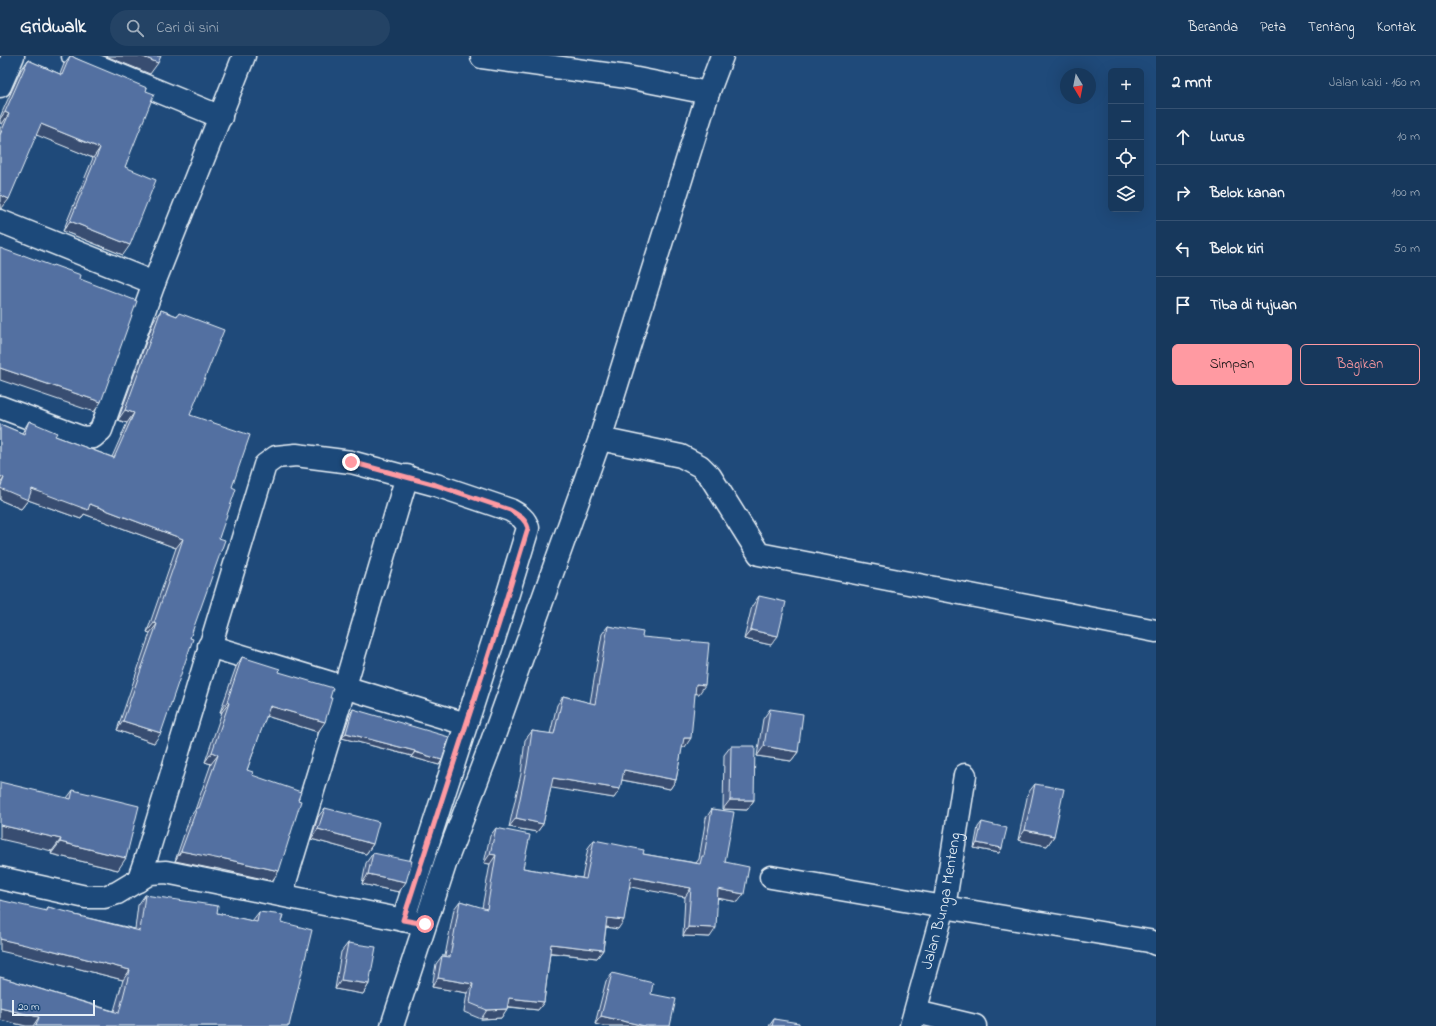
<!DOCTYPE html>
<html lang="id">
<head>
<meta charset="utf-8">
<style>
  :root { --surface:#17385c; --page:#244365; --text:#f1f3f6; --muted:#9eacbb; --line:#365272; --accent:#ff9aa2 }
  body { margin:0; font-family:"Indie Flower",sans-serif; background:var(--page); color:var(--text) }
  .controls { position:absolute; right:12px; top:12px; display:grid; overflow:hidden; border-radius:6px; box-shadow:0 4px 16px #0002 }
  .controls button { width:36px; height:36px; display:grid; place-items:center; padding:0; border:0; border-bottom:1px solid var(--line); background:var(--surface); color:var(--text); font:20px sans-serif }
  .compass { position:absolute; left:1060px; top:12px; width:36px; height:36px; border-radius:50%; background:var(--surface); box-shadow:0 4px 16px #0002; rotate:170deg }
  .scale { position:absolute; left:12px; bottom:10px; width:83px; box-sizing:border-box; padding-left:4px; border:2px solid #e8f1f8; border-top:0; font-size:11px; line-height:14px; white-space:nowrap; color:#e8f1f8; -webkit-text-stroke:3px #1f4a7a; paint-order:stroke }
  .stop { position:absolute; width:12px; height:12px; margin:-9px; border:3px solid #ff9aa2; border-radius:50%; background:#fff }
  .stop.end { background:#ff9aa2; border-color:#fff; box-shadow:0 1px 4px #0008 }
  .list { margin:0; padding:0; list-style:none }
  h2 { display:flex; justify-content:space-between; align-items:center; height:52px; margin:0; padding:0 16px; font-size:17px }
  h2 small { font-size:13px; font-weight:400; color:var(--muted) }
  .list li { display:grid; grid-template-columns:26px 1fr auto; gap:12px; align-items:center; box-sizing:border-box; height:56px; padding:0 16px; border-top:1px solid var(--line) }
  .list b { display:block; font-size:15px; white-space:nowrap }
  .list em { font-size:13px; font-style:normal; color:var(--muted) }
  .actions { display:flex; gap:8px; padding:12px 16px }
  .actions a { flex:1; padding:9px 0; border:1px solid var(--accent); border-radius:6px; text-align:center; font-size:14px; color:var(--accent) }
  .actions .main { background:var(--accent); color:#111 }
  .icon { flex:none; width:22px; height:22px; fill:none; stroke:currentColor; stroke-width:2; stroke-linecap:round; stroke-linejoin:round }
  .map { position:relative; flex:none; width:1156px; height:970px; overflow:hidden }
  header { display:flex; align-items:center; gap:24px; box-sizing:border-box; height:56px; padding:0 20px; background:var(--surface); border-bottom:1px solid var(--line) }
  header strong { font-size:19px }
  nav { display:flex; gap:22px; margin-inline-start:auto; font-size:14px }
  .search { width:280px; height:36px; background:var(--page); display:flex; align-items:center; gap:10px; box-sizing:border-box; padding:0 14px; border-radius:22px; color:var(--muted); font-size:15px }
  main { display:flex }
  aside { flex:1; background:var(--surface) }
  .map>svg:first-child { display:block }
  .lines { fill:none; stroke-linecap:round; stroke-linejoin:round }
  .minor-casing { stroke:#e8f1f8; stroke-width:25 }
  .minor { stroke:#1f4a7a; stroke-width:22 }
  .wall { fill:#47608a; stroke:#e8f1f8 }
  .shaded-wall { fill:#394e71; stroke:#e8f1f8 }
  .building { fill:#5270a1; stroke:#e8f1f8 }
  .route { stroke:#ff9aa2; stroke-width:5 }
  .labels { text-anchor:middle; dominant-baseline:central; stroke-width:3; stroke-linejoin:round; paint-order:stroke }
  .street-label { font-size:16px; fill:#e8f1f8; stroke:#1f4a7a }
</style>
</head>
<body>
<header>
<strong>Gridwalk</strong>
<div class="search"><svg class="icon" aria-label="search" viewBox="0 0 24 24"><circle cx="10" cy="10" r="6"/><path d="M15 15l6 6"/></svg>Cari di sini</div>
<nav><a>Beranda</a><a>Peta</a><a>Tentang</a><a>Kontak</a></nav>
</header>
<main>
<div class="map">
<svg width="1156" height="970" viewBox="0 0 1156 970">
  <rect width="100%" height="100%" fill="#1f4a7a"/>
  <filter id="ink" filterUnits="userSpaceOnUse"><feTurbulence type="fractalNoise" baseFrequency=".025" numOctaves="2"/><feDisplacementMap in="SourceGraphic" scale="8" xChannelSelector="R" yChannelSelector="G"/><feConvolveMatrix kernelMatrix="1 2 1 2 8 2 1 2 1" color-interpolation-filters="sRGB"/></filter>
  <g filter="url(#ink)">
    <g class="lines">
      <defs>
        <g id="minor">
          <polyline points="73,0 221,61"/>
          <polyline points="482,1 627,21 708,37"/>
          <polyline points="0,30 13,0"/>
          <polyline points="0,165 154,227"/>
          <polyline points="0,351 83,382 93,381 101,374 154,227 244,0"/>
          <polyline points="600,383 681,400 700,410 710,420 759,498 1156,575"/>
          <polyline points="209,590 466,668"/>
          <polyline points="771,821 944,851 1149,885 1156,888"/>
          <polyline points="0,822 86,841 104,841 117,837 150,817 166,816 418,867"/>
          <path d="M138,825L147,799L265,409L276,401L296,399L351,406L436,429L510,454C519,459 525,462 528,472L499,567L403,864"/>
          <polyline points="281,839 345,630 407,420"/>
          <polyline points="916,956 975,970"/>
          <polyline points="392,970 446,805 491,688 600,383 708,37 722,0"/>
          <path id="s1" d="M911,970L944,851L965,719"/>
        </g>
      </defs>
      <use href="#minor" class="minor-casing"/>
      <use href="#minor" class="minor"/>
    </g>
    <g class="wall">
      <polygon points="70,0 72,0 75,2 146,35 125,111 123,199 63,175 93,102 36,78 2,152 0,152 0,73 2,68 0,67 0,61 21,14 28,4 60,18 64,8"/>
      <polygon points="161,254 177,260 179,257 190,359 232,431 219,482 190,582 154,687 117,674 150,577 147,576 176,492 84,458 81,463 28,444 21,453 0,444 0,368 22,377 29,365 55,380 112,401 127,367 118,364 154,264"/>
      <polygon points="759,540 771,589 744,583 752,550"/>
      <polygon points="608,570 642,581 699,638 695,637 685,691 682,691 676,724 670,733 622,724 614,742 551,731 543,768 537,776 509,771 521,718 525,684 532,675 550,678 557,649 563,640 590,647 602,578"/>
      <polygon points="242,601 279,616 318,676 266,660 247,714 252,719 272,825 214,812 214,813 175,805 190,761 195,754 211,708 205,706 222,656 220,656 236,611"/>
      <polygon points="353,653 442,704 439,709 411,701 412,700 342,682 350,658"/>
      <polygon points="770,653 798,696 791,705 757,700 763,663"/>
      <polygon points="731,690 754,744 747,754 723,753 724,699"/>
      <polygon points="1035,728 1054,780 1047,790 1018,784 1028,737"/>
      <polygon points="73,734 118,814 51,798 67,742"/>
      <polygon points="325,752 373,788 366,798 311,783 318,761"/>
      <polygon points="712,753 725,806 738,846 718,842 710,881 683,880 685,841 630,830 618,873 606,871 603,894 597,902 550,897 544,946 538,954 508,951 501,962 481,963 464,956 467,937 432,931 436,908 442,900 445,900 454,853 460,845 482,852 490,808 484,807 490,780 496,772 523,812 582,822 588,792 594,784 643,798 696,807 699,803 706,762"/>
      <polygon points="982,766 1002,792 999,797 974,792 978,771"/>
      <polygon points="373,797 399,836 362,828 366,807"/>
      <polygon points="145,839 217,857 252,865 259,856 281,866 289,970 26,970 0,964 0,921 114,955 123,924 45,904 44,905 45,855 48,851 75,859 135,873 138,849"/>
      <polygon points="348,887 369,928 363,938 335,933 341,896"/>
      <polygon points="612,917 651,938 670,970 603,970 595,968 606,925"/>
      <polygon points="774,963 799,970 769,970"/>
    </g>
    <g class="shaded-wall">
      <polygon points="106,0 141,0 158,7 150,18"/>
      <polygon points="5,56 9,58 2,68 0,67 0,63"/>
      <polygon points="41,68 100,92 93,102 34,78"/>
      <polygon points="0,139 9,143 2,152 0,152"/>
      <polygon points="70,165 130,189 123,199 63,175"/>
      <polygon points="0,312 101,346 94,356 0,324"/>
      <polygon points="125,354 134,357 127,367 118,364"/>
      <polygon points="0,420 4,422 0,428"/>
      <polygon points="0,432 32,433 90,448 183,483 176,492 84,458 81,463 28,444 21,453 0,444"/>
      <polygon points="154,567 157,568 150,577 147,576"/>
      <polygon points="751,574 778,580 771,589 744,583"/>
      <polygon points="696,628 705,629 699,638 690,637"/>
      <polygon points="227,646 229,647 222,656 220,656"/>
      <polygon points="270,650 325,666 318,676 263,659"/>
      <polygon points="123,665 161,677 154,687 117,674"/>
      <polygon points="346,677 415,695 412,700 342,682"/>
      <polygon points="684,682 691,682 685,691 678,691"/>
      <polygon points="764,690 798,696 791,705 757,700"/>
      <polygon points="212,696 218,699 211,708 205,706"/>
      <polygon points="415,696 442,704 439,709 411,701"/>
      <polygon points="624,714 676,724 670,733 617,723"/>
      <polygon points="553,722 620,733 614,742 546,731"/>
      <polygon points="730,744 754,744 747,754 723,753"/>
      <polygon points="516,762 543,768 537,776 509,771"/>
      <polygon points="0,769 61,783 52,795 0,783"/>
      <polygon points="318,773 373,788 366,798 311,783"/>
      <polygon points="1025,774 1054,780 1047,790 1018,784"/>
      <polygon points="60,786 126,802 118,814 51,798"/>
      <polygon points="977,787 1002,792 999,797 974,792"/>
      <polygon points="181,795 221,802 279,815 272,825 214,812 214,813 175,805"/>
      <polygon points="490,798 496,799 490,808 484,807"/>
      <polygon points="368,818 406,826 399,836 362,828"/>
      <polygon points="631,821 691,832 685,841 625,830"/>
      <polygon points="718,833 744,838 738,846 712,841"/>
      <polygon points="607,862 624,864 618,873 601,870"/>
      <polygon points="688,871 716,872 710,881 683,880"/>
      <polygon points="0,883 51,894 130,914 123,924 45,904 44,905 0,895"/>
      <polygon points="551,888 603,894 597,902 545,896"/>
      <polygon points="438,922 473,928 467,937 432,931"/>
      <polygon points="341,924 369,928 363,938 335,933"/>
      <polygon points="509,942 544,946 538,954 503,950"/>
      <polygon points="0,952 39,961 33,970 26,970 0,964"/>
      <polygon points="507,953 501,962 481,963 487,954"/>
      <polygon points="601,960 645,970 603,970 595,968"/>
    </g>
    <g class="building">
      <polygon points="70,0 72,0 75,2 147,32 146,35 154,38 125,111 156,124 130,189 70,165 100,92 41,68 9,143 0,139 0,79 9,58 5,56 28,4 62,19"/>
      <polygon points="141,0 161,0 158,7"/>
      <polygon points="0,192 22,200 23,199 52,210 53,209 81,219 80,223 137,245 101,346 0,312"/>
      <polygon points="161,254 177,260 179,257 224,274 190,359 250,379 232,431 236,433 219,482 225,484 190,582 193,583 161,677 123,665 157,568 154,567 183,483 90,448 88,454 32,433 28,444 0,432 4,422 0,420 0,368 24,378 29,365 57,377 55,380 114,402 134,357 125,354"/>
      <polygon points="759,540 786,546 778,580 751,574"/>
      <polygon points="608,570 643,576 642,581 709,587 705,629 696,628 691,682 684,682 676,724 624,714 620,733 553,722 543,768 516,762 527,709 532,675 554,678 563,640 595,648"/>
      <polygon points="242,601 280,613 279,616 333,632 330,642 332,642 325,666 270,650 247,714 253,716 252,719 301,736 298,744 301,745 279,815 221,802 220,803 181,795 197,752 199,752 218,699 212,696 229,647 227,646"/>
      <polygon points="353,653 449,681 442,704 415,696 415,695 346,677"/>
      <polygon points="770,653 803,658 798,696 764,690"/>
      <polygon points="731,690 755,690 754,744 730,744"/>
      <polygon points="0,726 71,743 73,734 139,750 126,802 60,786 61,783 0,769"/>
      <polygon points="1035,728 1064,733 1054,780 1025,774"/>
      <polygon points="325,752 379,766 373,788 318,773"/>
      <polygon points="712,753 734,756 725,806 749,811 744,838 718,833 716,872 688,871 691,832 631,821 624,864 607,862 603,894 551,888 544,946 509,942 507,953 487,954 470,947 473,928 438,922 442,900 450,901 460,845 487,853 496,799 490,798 496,772 530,779 523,812 586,823 594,784 644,794 643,798 700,808 702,800 704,800"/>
      <polygon points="982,766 1007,772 1002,792 977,787"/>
      <polygon points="373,797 412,805 406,826 368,818"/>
      <polygon points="145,839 218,850 217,857 257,866 259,856 283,859 281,866 312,874 289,970 36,970 39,961 0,952 0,921 119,957 130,914 51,894 51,895 0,883 0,844 47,855 48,851 75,858 75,859 140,875"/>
      <polygon points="348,887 376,891 369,928 341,924"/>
      <polygon points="612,917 653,927 651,938 676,943 670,970 645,970 601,960"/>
      <polygon points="774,963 799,967 799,970 772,970"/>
    </g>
  </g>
  <g class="lines" filter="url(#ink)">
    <path class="route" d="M351,406L436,429L510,454C518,459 525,462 528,472L499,567L403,864L425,868"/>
  </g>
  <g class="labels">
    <g class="street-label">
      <text stroke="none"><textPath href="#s1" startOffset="129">Jalan Bunga Menteng</textPath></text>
    </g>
  </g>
</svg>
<div class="controls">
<button>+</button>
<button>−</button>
<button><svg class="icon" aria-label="locate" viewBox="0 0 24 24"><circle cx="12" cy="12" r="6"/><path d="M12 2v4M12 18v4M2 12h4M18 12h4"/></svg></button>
<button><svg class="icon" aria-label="layers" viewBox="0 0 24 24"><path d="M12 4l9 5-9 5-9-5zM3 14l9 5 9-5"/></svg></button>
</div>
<svg class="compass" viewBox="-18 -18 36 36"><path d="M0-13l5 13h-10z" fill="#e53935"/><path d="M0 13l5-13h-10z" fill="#9eacbb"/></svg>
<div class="scale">20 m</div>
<div class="stop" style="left:425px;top:868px"></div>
<div class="stop end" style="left:351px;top:406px"></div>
</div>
<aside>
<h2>2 mnt<small>Jalan kaki · 160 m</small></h2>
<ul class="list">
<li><svg class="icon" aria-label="ahead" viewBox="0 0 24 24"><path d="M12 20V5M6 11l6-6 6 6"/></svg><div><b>Lurus</b></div><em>10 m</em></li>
<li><svg class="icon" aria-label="right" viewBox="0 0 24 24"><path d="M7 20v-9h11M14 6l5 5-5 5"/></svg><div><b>Belok kanan</b></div><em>100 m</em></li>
<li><svg class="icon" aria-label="left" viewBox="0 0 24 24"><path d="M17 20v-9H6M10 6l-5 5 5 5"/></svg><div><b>Belok kiri</b></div><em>50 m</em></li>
<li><svg class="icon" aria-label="arrive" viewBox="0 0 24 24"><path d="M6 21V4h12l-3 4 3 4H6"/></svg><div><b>Tiba di tujuan</b></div></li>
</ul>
<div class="actions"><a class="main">Simpan</a><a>Bagikan</a></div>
</aside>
</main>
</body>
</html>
